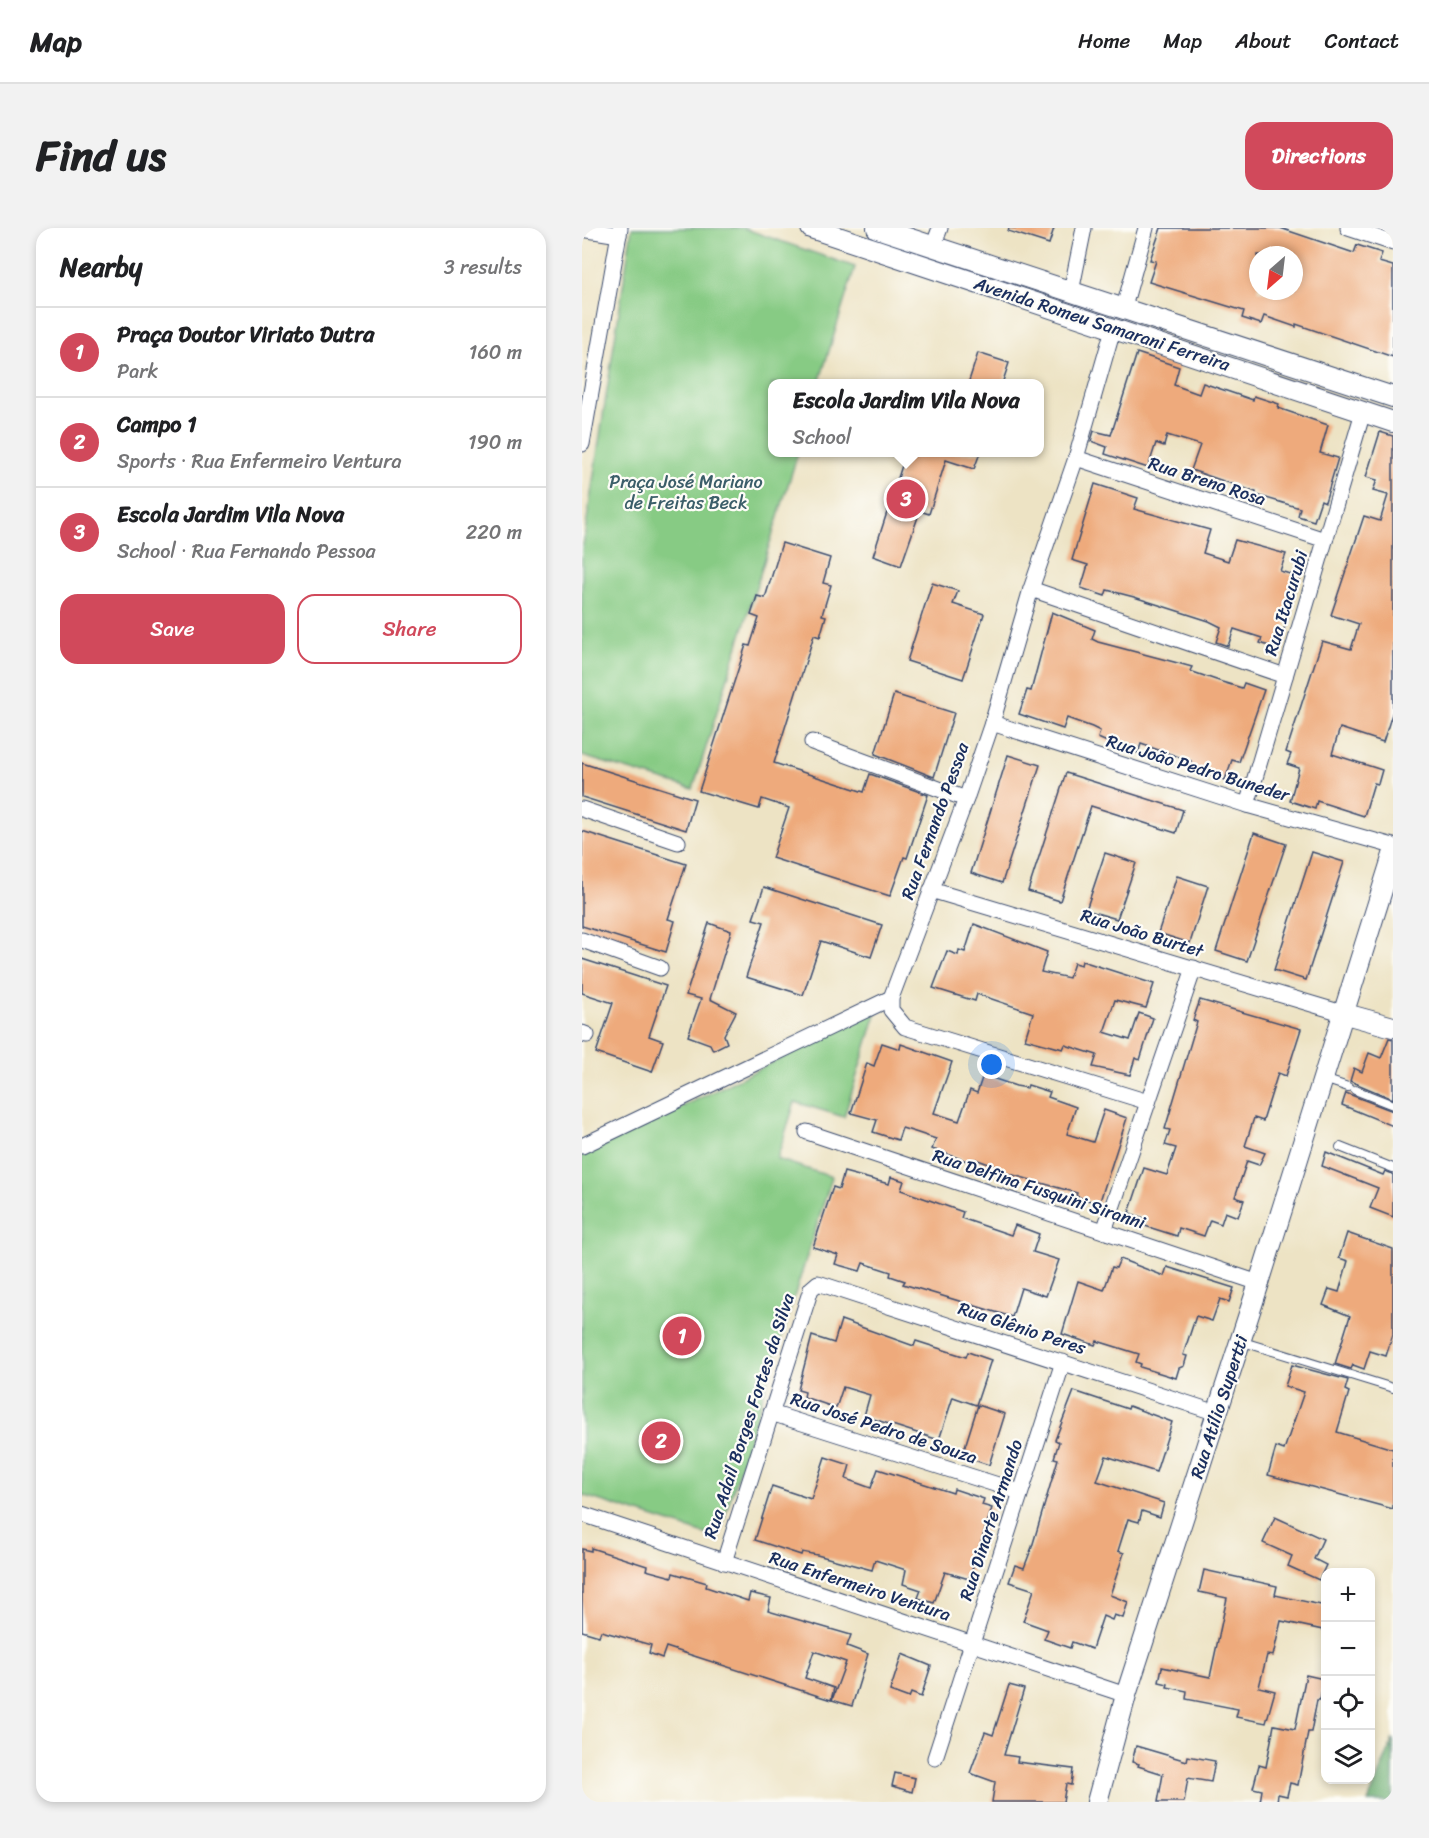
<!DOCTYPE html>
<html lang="en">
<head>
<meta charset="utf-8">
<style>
  :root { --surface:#fff; --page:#f2f2f2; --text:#202124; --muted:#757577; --line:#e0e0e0; --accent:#d1495b }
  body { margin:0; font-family:Sriracha,sans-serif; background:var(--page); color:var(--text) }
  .controls { position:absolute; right:18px; bottom:18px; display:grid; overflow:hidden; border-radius:12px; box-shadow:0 3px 9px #0003 }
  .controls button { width:54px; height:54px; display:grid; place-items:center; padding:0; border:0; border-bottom:2px solid var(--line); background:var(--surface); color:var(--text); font:30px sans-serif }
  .compass { position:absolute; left:667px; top:18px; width:54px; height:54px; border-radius:50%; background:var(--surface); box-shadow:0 3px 9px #0003; rotate:208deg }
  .you { position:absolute; left:410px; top:837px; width:21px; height:21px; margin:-15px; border:4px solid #fff; border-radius:50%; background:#1a73e8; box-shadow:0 0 0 9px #1a73e833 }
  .badge { display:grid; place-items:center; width:39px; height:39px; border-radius:50%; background:var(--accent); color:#fff; font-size:20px; font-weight:700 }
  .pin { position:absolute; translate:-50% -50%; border:3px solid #fff; box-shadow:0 2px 6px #0006 }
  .popup { position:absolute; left:186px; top:151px; width:276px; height:78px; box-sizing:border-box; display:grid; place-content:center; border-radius:12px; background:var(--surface); filter:drop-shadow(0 2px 4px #0005); font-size:20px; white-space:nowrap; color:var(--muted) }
  .popup b { font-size:22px; color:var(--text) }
  .popup::after { content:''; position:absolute; left:50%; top:100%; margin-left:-12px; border:12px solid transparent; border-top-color:var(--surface) }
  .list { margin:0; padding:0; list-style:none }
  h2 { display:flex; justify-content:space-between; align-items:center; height:78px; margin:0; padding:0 24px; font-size:26px }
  h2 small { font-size:20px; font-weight:400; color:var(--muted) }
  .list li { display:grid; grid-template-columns:39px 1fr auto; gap:18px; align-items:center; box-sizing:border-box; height:90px; padding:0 24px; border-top:2px solid var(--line) }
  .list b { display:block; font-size:22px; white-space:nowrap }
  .list p { margin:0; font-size:20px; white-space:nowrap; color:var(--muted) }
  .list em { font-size:20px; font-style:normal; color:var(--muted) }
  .actions { display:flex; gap:12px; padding:18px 24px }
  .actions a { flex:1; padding:14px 0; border:2px solid var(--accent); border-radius:18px; text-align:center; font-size:21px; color:var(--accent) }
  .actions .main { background:var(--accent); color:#fff }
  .icon { flex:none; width:33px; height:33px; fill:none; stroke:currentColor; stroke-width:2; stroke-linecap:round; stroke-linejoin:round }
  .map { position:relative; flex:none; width:811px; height:1574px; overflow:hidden; border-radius:18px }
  header { display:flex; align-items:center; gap:36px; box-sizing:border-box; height:84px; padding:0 30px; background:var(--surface); border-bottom:2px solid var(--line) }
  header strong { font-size:28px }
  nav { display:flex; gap:33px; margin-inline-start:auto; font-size:21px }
  .intro { display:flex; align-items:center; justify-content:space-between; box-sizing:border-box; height:144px; padding:0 36px }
  h1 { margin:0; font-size:42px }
  .button { padding:15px 27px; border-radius:18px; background:var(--accent); color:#fff; font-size:21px; font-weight:700 }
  main { display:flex; gap:36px; padding:0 36px }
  aside { flex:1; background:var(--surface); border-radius:18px; box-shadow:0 3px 9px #0003 }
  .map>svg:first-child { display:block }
  .green { fill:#87cb84; stroke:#517d71; stroke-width:1.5 }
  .forest { fill:#6daf72; stroke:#446f68; stroke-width:1.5 }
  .building { fill:#eeaa7c; fill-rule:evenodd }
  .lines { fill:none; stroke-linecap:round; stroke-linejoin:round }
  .service-casing { stroke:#3a4a6d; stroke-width:10 }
  .minor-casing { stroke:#3a4a6d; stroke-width:17 }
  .tertiary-casing { stroke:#3a4a6d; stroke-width:22 }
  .service { stroke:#fff; stroke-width:8 }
  .minor { stroke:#fff; stroke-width:15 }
  .tertiary { stroke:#fff; stroke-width:20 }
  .labels { text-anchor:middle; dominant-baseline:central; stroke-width:4.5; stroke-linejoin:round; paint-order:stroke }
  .street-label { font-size:18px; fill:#1b2f5e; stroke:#fdfcf7 }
  .park-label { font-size:18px; fill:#3b5e69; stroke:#fdfcf7 }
</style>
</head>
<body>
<header>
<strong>Map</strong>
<nav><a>Home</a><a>Map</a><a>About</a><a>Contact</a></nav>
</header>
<div class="intro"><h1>Find us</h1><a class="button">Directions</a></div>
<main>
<aside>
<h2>Nearby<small>3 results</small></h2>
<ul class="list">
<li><span class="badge">1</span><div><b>Praça Doutor Viriato Dutra</b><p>Park</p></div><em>160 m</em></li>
<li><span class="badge">2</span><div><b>Campo 1</b><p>Sports · Rua Enfermeiro Ventura</p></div><em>190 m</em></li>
<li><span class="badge">3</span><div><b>Escola Jardim Vila Nova</b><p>School · Rua Fernando Pessoa</p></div><em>220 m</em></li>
</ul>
<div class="actions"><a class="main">Save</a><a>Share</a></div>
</aside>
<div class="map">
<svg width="811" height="1574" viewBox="0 0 811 1574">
  <rect width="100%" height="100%" fill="#fdfcf7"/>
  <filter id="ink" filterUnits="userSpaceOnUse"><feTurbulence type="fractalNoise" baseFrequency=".0167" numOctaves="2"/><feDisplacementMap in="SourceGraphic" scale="12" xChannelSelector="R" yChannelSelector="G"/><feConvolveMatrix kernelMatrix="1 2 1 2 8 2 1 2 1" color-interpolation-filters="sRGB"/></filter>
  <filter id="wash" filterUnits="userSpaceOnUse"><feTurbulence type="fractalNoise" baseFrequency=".008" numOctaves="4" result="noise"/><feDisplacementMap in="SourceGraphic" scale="24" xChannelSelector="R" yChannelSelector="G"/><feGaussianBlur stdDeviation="1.35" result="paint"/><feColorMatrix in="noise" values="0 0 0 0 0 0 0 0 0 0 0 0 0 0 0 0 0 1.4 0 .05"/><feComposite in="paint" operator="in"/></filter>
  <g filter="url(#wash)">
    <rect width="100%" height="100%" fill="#ede3c4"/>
    <g class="green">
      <polygon points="50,0 161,0 273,39 237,155 190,156 190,224 216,225 111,561 0,528 0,324"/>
      <polygon points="295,783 262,889 213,874 195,931 250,949 136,1310 0,1267 0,928"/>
    </g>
    <polygon class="forest" points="811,1511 811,1574 786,1574"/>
    <g id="blocks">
      <g class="building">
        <polygon points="427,0 472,0 467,16 426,3"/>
        <path d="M579,0H698L772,25L775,17L800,25L797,34L811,38V129L714,96V99L682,88L679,96L660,90L662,83L567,54L574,33L568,32ZM676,27H712V63H676Z"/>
        <polygon points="396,125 427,135 420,156 386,156"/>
        <polygon points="555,125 597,139 592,157 617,166 621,155 671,172 672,168 697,176 696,180 746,197 738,225 756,230 743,274 739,272 732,293 716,288 718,280 674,267 674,264 609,242 618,217 585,207 582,218 574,215 566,240 523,226 525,219 509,213 512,203 529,207"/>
        <polygon points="798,204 811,208 811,483 801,514 758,500 750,526 800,542 796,556 792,555 782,588 735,573 733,581 708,573 717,540 705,536 709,526 704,524 740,413 769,421 777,396 749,387 782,288 798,293 806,267 791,263 795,252 784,249"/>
        <polygon points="324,225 398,225 392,241 364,232 347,286 338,283 319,338 291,328"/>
        <polygon points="513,256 556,270 552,281 628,302 621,325 646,333 653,312 704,326 698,343 718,349 696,421 678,415 680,410 652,401 646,418 634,414 639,399 627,393 552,369 525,362 523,368 499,360 506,337 490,332"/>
        <polygon points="200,315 248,330 241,355 249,357 240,387 244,388 238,409 232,407 192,535 282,564 288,546 346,567 325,630 322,629 308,668 190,630 207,580 180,571 177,581 117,563 164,417 168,418 177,390 169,387 175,368 183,370"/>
        <polygon points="350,355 376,363 371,376 402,386 381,451 325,433"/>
        <polygon points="470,384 513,402 510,411 516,414 592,434 610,439 608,443 640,454 660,460 662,455 682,462 657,534 650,532 643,552 607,541 609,533 559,516 556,525 532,517 516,510 518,503 510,499 485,490 481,501 437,486 445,462 449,463"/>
        <polygon points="312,466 372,485 352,549 293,526"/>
        <polygon points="426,527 458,537 420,655 389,645"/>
        <polygon points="0,535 113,571 104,602 0,569"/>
        <polygon points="484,545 601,582 594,605 509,578 478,673 446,663"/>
        <polygon points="0,603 104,636 86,691 93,693 84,724 0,698"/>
        <polygon points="672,605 704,616 665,733 634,723"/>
        <polygon points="730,624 762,634 724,752 692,742"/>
        <polygon points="523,625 554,635 535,691 504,682"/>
        <polygon points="595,648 626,658 608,715 576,705"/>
        <polygon points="182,659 300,697 289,729 239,713 221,767 164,749 182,694 171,691"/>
        <polygon points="127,695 149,703 128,771 154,784 142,807 145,815 131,822 128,816 106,808 119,771 104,767"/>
        <polygon points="392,696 465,724 459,744 487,750 492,735 499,737 500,733 572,756 564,780 533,772 522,804 548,812 557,785 571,790 558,832 553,830 548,847 511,839 515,827 483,817 481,821 443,811 451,785 395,766 393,773 351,760 365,723 376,727 377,722 383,724"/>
        <polygon points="0,731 84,758 67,808 81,813 70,844 14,825 31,775 0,765"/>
        <polygon points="618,772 719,801 704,848 696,845 681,893 672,890 663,918 683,925 677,937 665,933 653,969 662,972 656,989 643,984 639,996 628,992 622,1008 597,1000 595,1008 563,998 565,991 547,985 562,940 585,947 594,920 583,917 588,902 583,901 615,794 611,792"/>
        <polygon points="807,810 811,811 811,871 768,853 772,840 780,844 787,825 799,830"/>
        <polygon points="300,815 318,821 319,816 370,834 352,885 377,893 388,862 395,865 401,847 434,858 445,860 446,857 468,864 466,869 494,879 485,906 511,914 522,882 545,890 517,976 494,968 495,965 417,943 418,940 393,931 391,935 350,921 354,911 333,904 320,900 316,912 291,904 295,892 269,885 285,835 292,838"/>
        <polygon points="764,865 811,883 811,898 760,877"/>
        <polygon points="744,924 801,947 803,943 811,946 811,989 788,980 796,960 740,938"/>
        <polygon points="262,944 307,956 309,949 322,953 319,962 381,984 379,990 429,1007 433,997 457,1006 451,1024 477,1032 464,1068 439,1060 430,1089 321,1056 323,1053 308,1048 309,1044 281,1035 278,1043 253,1036 256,1027 231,1019 251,959 257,961"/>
        <polygon points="765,1005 811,1021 811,1106 804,1128 788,1123 782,1141 771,1137 769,1141 753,1136 768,1088 741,1077 747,1061 757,1064 766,1033 757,1030"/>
        <polygon points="538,1031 582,1048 585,1039 652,1060 647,1074 638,1071 630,1093 614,1088 601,1127 605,1128 602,1138 597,1140 594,1150 558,1139 559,1136 554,1134 557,1126 515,1113 513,1117 480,1106 496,1053 522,1062 530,1039 534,1040"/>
        <polygon points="259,1092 332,1118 334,1113 384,1129 386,1124 409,1132 394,1177 371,1169 357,1212 282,1188 288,1167 261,1159 254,1180 222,1169 223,1164 216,1162 230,1108 252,1115"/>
        <polygon points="710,1137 766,1152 763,1162 767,1164 755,1204 811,1221 811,1281 686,1247 694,1219 702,1222 722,1164 703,1158"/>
        <polygon points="492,1163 546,1181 547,1178 590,1194 574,1244 524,1228 515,1253 582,1275 578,1289 560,1283 557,1294 546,1291 536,1323 542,1325 528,1367 546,1374 541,1390 532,1387 530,1392 521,1388 510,1421 490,1414 488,1420 462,1411 466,1402 441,1393 452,1362 427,1354 433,1337 442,1340 450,1319 476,1231 472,1230 477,1214 473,1212"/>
        <polygon points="396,1177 423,1186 407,1237 380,1228"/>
        <polygon points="243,1229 268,1237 264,1251 289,1260 296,1241 371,1265 372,1261 402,1271 400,1277 410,1280 387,1351 363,1344 352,1375 336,1370 339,1362 321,1356 324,1342 293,1332 290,1342 235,1327 220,1324 219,1327 173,1312 190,1258 229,1271"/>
        <polygon points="693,1289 741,1311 732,1331 744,1337 737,1352 706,1338 710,1328 681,1315"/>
        <polygon points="9,1320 65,1338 64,1342 90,1349 91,1345 125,1355 124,1359 166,1373 168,1365 189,1370 186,1383 269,1407 265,1418 286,1426 270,1478 250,1472 264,1434 232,1423 223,1450 252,1460 249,1472 84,1419 80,1430 67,1425 69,1417 19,1403 17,1408 0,1403 0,1321 9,1323"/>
        <polygon points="622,1342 695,1358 693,1367 744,1378 741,1402 699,1393 691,1428 685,1427 677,1459 693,1463 684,1495 654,1489 656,1481 604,1471 605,1463 585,1459 586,1456 577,1454 580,1439 628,1449 645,1370 617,1364"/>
        <polygon points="320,1426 349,1438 339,1469 329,1465 327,1470 308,1463"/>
        <polygon points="724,1447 742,1451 738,1472 735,1472 729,1504 726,1504 716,1557 708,1555 705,1568 696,1566 695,1574 678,1574 680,1562 671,1560 677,1537 684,1539 692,1497 713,1501"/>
        <polygon points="427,1457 442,1461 422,1527 436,1529 435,1534 491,1541 489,1557 484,1556 481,1574 410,1574 413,1554 388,1545 403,1504 411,1507"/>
        <polygon points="554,1518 605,1533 606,1528 633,1533 629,1554 606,1550 602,1574 576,1574 581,1546 556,1538 557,1536 550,1534"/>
        <polygon points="313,1545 333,1550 330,1564 310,1558"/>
      </g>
    </g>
  </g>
  <g filter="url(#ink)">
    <use href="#blocks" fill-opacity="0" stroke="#3a4a6d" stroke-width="1.5"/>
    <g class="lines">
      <defs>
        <g id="service">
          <polyline points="742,851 766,859"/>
          <polyline points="773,862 811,877"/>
          <polyline points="758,919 811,940"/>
          <polyline points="658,1113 811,1160"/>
        </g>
        <g id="minor">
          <polyline points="766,0 811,15"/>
          <polyline points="0,1 37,7"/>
          <polyline points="351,19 358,0"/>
          <polyline points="489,64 502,0"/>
          <polyline points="542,79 564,0"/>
          <polyline points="531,101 494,230 449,361 410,495 384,571 309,770 309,782 323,799 566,874"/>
          <polyline points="0,216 38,0"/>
          <polyline points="494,230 743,312"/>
          <polyline points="449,361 703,448"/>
          <polyline points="410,495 665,577 811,618"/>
          <polyline points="230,514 384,571"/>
          <polyline points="665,577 781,184"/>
          <polyline points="0,581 96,614"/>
          <polyline points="349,662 760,785"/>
          <polyline points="0,712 78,740"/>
          <polyline points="0,805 5,807"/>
          <polyline points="225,904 677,1055"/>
          <polyline points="0,918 309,770"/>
          <polyline points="522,1003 612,740"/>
          <polyline points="189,1185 438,1264"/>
          <polyline points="0,1286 544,1467"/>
          <polyline points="142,1334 229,1061 236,1055 635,1185"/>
          <polyline points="353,1530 481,1134"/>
        </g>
        <g id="tertiary">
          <polyline points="229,0 811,194"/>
          <polyline points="295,0 811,169"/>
          <polyline points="760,785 811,799"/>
          <polyline points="515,1574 544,1467 677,1055 811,627"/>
        </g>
      </defs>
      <use href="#service" class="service-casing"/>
      <use href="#minor" class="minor-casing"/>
      <use href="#tertiary" class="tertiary-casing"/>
      <use href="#service" class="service"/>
      <use href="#minor" class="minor"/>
      <use href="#tertiary" class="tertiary"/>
    </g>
  </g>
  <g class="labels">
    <g class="street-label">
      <text transform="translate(520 96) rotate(18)">Avenida Romeu Samarani Ferreira</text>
      <text transform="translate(625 253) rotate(18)">Rua Breno Rosa</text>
      <text transform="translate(704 375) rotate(-73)">Rua Itacurubi</text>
      <text transform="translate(616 540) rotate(17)">Rua João Pedro Buneder</text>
      <text transform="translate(353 593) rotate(-70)">Rua Fernando Pessoa</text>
      <text transform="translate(560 705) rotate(17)">Rua João Burtet</text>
      <text transform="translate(457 961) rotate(18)">Rua Delfina Fusquini Siranni</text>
      <text transform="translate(440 1100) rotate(18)">Rua Glênio Peres</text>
      <text transform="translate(637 1179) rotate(-72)">Rua Atílio Supertti</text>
      <text transform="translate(167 1188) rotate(-72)">Rua Adail Borges Fortes da Silva</text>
      <text transform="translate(302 1200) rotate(18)">Rua José Pedro de Souza</text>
      <text transform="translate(409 1292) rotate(-72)">Rua Dinarte Armando</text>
      <text transform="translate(278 1358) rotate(18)">Rua Enfermeiro Ventura</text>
    </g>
    <g class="park-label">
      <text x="104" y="254">Praça José Mariano<tspan x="104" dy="21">de Freitas Beck</tspan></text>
    </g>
  </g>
</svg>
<div class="controls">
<button>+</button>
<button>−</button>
<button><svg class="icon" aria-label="locate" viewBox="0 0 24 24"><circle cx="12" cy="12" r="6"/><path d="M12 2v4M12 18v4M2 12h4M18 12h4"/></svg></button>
<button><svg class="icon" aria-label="layers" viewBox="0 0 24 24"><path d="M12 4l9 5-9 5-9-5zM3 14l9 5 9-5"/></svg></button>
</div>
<svg class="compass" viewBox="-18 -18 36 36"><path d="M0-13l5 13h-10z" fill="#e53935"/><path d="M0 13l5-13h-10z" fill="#757577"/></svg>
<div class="you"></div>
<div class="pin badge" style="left:100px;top:1108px">1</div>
<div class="pin badge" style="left:79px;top:1213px">2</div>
<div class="pin badge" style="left:324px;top:271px">3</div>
<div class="popup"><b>Escola Jardim Vila Nova</b>School</div>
</div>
</main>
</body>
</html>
